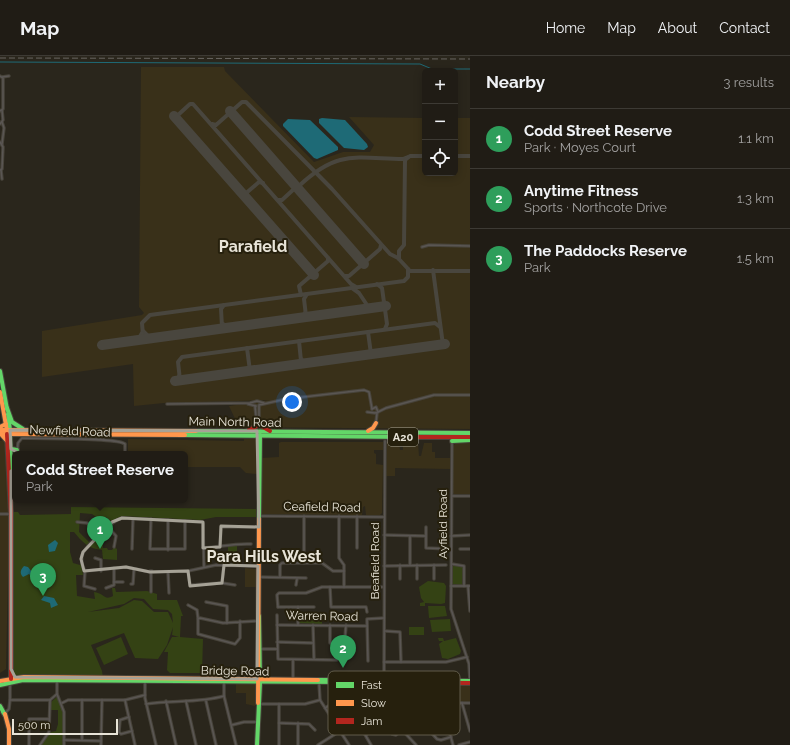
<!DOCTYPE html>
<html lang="en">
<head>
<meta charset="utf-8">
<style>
  :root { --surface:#201c15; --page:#28251e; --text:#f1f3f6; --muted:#a2a1a0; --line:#3d3a34; --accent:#2563eb }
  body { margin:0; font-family:Raleway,sans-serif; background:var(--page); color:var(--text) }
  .controls { position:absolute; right:12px; top:12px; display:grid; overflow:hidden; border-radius:6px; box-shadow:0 2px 10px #0003 }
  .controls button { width:36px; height:36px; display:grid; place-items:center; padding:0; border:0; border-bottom:1px solid var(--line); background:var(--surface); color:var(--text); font:20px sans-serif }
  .scale { position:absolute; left:12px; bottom:10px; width:106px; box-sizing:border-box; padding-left:4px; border:2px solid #e8e4d8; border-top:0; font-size:11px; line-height:14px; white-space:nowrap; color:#e8e4d8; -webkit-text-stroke:3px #26200d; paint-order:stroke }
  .you { position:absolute; left:292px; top:346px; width:14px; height:14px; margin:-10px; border:3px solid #fff; border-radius:50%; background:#1a73e8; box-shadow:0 0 0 6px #1a73e833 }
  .badge { display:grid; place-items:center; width:26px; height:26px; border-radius:50%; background:var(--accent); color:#fff; font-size:13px; font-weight:700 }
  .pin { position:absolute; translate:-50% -33px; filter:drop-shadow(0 1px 2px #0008) }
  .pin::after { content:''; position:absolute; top:21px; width:14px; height:12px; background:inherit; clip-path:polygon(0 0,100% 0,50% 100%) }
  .popup { position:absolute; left:12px; top:395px; width:176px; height:52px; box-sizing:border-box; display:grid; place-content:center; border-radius:6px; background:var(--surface); filter:drop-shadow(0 1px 3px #0005); font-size:13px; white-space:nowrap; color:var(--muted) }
  .popup b { font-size:15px; color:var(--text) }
  .popup::after { content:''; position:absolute; left:50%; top:100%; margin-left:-8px; border:8px solid transparent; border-top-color:var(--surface) }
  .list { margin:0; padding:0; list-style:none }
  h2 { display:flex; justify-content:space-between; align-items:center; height:52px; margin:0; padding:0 16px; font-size:17px }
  h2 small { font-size:13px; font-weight:400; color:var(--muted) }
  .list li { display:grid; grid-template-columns:26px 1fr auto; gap:12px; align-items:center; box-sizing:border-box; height:60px; padding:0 16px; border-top:1px solid var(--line) }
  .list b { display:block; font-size:15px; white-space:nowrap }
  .list p { margin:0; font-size:13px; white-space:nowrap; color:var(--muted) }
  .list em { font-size:13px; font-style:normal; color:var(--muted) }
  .icon { flex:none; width:22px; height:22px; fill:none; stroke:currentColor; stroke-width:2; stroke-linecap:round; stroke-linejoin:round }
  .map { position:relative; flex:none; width:470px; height:689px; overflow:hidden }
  header { display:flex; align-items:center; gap:24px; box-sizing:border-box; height:56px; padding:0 20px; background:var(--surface); border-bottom:1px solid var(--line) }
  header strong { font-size:19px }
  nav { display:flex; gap:22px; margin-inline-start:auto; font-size:14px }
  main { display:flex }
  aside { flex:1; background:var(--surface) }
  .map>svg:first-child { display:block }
  .built { fill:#393019 }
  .green { fill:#344214; fill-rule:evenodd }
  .water { fill:#1e6a76 }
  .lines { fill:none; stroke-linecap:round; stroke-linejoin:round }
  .stream { stroke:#1e6a76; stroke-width:1 }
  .taxiway { stroke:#49463e; stroke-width:4 }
  .runway { stroke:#49463e; stroke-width:10 }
  .street-casing { stroke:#48443b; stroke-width:3.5 }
  .fast-casing { stroke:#48443b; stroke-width:6 }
  .slow-casing { stroke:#48443b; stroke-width:6 }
  .jam-casing { stroke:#48443b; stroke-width:6 }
  .street { stroke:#5a5653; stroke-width:1.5 }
  .fast { stroke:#63d668; stroke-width:4 }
  .slow { stroke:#ff974d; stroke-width:4 }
  .jam { stroke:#b3261e; stroke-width:4 }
  .rail { stroke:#686560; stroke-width:1; stroke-dasharray:6 3; stroke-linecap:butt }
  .marked { fill:none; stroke:#a6a296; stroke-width:3; stroke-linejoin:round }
  .labels { text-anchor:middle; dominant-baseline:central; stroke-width:4; stroke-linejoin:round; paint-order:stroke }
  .shield { fill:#26200d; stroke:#aea99b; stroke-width:1 }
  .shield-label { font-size:11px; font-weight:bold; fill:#e8e4d8 }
  .street-label { font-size:12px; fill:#e8e4d8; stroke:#26200d }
  .district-label { font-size:16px; font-weight:bold; fill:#e8e4d8; stroke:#26200d }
  .key { fill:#26200d; stroke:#605b4a; stroke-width:1 }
  .key-label { font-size:11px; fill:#e8e4d8 }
</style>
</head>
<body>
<header>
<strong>Map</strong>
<nav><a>Home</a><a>Map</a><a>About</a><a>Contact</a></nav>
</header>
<main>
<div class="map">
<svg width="470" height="689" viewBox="0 0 470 689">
  <rect width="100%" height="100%" fill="#2a261c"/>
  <g class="built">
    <polygon points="141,11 224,11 225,15 314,106 343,96 370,96 374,89 349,61 425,62 425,117 455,117 455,62 470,62 470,373 239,371 229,350 270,344 164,347 134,350 133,308 42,321 42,275 142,259 144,257 139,251"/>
    <polygon points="128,383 244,385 244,383 255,383 257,386 257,418 246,417 240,411 185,411 185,398 128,398"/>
    <polygon points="5,384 9,472 6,613 0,617 0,385"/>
    <polygon points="281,386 383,386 383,394 374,394 374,397 376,398 376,408 383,409 382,457 380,459 366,459 365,450 363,451 362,459 262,458 261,402 279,401 279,387"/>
    <polygon points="387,386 399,386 400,394 403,394 403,386 418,387 419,400 421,400 424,387 432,387 432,396 435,396 435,402 450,402 450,413 395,412 395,420 386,420"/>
    <polygon points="456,387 470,387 470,438 454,438 453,437 453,390"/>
    <polygon points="245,512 256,513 256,531 245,531"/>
    <polygon points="236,627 255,627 255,650 246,648 246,637 236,637"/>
    <polygon points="438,627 470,627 470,647 454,647 442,650"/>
  </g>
  <g class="green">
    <path d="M71,451L256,453V461H216L200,464L122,460L111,465L106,461L99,463L92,458L80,457L79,476L91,488L97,482L103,488V492H107L108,494H112L114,491L117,493V504L103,503L102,494C89,493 82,486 74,476H70V496L73,507L80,509L81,505L83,519H76L77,540L95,543L94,536C104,537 104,545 113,540L112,532H115L116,536L147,535L157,538V544H177L183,560H181L180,581L203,583L202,617H170L167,614L168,596H164L172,581H179L172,579L173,571L167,589L158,603L135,602L124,577L91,589L102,615L103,622H14L12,620L11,456H18L20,459L71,458ZM134,542L144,543L153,553L168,554L172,558L173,567L168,556H154L142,545L134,544L119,552L88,556L124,548Z"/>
    <polygon points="237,488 237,510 233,509 232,500 228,500 228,489"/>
    <polygon points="453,509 463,510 462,529 452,528"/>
    <polygon points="428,525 444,527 446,530 445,547 441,548 425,547 425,550 420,550 420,547 424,546 421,542 419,531"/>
    <polygon points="428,550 445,550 447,560 429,562"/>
    <polygon points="299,559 322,559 322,568 299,567"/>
    <polygon points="450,563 451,575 432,576 430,564"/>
    <rect x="409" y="571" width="15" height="8"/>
    <polygon points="121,581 128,598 104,609 96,592"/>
    <polygon points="438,582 443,582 444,585 456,582 461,595 460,598 448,603 442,602 439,588 443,585 439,585"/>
    <polygon points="57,641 63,655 63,689 41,689 50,676 56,675 58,668 58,654 51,654 51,646"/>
    <polygon points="371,665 371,673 366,677 362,670"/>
  </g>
  <g class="water">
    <polygon points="322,62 345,64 367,88 368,91 364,94 344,92 319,67 319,63"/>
    <polygon points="288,63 310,64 338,91 338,94 317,103 314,102 283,70 283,68"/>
    <polygon points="55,484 58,487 55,495 49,496 48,489"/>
    <path d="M24,510L28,511L39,525V529L29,518L23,521C19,517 21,513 24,510Z"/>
    <polygon points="44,540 54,542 58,549 51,552 50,547 41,544"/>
  </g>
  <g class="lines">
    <polyline class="stream" points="0,6 420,8 432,13 470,13"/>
    <g class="taxiway">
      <polyline points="234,53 233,57 238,64"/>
      <polyline points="181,68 177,63 178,59 190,48 193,48 351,228 356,231"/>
      <polyline points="212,68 216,69 242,46 246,46 332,133 390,198 398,202 410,215 470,215"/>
      <polyline points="455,100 470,100"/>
      <polyline points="237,132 245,138 259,126 263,127"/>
      <polyline points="247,137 246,141 251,148"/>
      <path d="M304,140L299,133L300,129C338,94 354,102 403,103L408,101"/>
      <polyline points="278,144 282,144 294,133 295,129 290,123"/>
      <polyline points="358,200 362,205 366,205"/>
      <polyline points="399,203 399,195 404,189 405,104 410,100 425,100"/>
      <polyline points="307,211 311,216 310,221"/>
      <polyline points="433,214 443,289"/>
      <polyline points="345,220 349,220 380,193 381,189"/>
      <polyline points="377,228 382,232 387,268 385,273"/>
      <polyline points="307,238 304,243 306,260 325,259"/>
      <polyline points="301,239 299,230 328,205 328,202"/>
      <polyline points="368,253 381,251 384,246"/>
      <polyline points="349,255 364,253 367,249 359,237 352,232"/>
      <polyline points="286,264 302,262 305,257"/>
      <polyline points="223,268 227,272 242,270"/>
      <polyline points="143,275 150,282 167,280"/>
      <polyline points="204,275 222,271 221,253 224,249"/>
      <polyline points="368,276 371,298"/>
      <polyline points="143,280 142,267 150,259 404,225 408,221 408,213"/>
      <polyline points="122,286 138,284 142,277"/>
      <polyline points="247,292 250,315"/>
      <polyline points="301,303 305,307 313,306"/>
      <polyline points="291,309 298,308 301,305 299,285"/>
      <polyline points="179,320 183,323 194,323"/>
      <polyline points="180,324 178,306 182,301 435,267 440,271"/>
    </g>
    <g class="runway">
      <polyline points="230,55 364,208"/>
      <polyline points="174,60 314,219"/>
      <polyline points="102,289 386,250"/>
      <polyline points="175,325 445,288"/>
    </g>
    <defs>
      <g id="street">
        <polyline points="0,20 3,22 3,53 0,55"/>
        <polyline points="2,21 9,20"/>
        <polyline points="0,68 3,64 2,54"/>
        <polyline points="0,86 3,91 2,113 0,114"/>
        <polyline points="2,88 4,72 2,66"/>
        <polyline points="1,114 2,123"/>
        <polyline points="422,191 429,189 470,190"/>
        <polyline points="167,348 250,347 257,345 264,347"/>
        <polyline points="248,348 256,350"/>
        <polyline points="259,349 286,343 364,334 369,336 372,353"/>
        <polyline points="255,350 257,370"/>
        <polyline points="259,350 259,364"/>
        <polyline points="367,356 375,357 378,356 376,351 372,353"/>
        <polyline points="378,356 386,352 434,339 470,339"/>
        <polyline points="376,367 377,357"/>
        <polyline points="260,368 260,375"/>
        <polyline points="452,385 451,553 469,608 470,625"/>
        <path d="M17,398L18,387L22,382C39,383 116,381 125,388V398"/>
        <polyline points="452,440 470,440"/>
        <polyline points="0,458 10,458"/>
        <polyline points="259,460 384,461"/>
        <polyline points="339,460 339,502 344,509 344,531"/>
        <polyline points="151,463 150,493 185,493 185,465"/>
        <polyline points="168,464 168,494"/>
        <polyline points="77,466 87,467 101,478"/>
        <polyline points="108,471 116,480 114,491"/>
        <polyline points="426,471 426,492 451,493"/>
        <polyline points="441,472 441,493"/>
        <polyline points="384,479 425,480"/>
        <polyline points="451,480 470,479"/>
        <polyline points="220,491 221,471 259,471"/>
        <path d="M203,492C220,491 234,487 251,488"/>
        <polyline points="357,492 357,460"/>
        <polyline points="132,493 133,463"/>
        <polyline points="460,493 470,493"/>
        <polyline points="95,502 101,504 101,515"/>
        <polyline points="304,507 304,460"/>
        <polyline points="452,508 464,510 464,530"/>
        <polyline points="410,509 410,480"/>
        <polyline points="417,509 417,523"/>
        <polyline points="384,510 446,509"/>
        <path d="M85,515C82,510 80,502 83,497C88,488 111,465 122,462L202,466L203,468L204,511"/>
        <polyline points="85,515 126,511 150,516"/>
        <polyline points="85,515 84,530 95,533"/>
        <polygon points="150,515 152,515 152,516 151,516"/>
        <polyline points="188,515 190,529 222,527 235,529"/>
        <polyline points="152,516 188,515 216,509 258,510"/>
        <polyline points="168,516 169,537"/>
        <polyline points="258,521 306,522"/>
        <polyline points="280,521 280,509 282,507 322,507 333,515 344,515"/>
        <polyline points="400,523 400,509"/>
        <polyline points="434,523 434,509"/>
        <polyline points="114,526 123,526"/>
        <polyline points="222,527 224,509"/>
        <polyline points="131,528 133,528 134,513"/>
        <polyline points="296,529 297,523"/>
        <polyline points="451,530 470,530"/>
        <polyline points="468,530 470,555"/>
        <polyline points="330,531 331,551 366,551 367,556"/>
        <polyline points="106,532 114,529 114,512"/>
        <polyline points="151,536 151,517"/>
        <polyline points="206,546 227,550 227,567"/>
        <polyline points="188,549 197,554 198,562"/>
        <polyline points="278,551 277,539 279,537 306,537 322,531 382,531"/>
        <polyline points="278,551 314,551"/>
        <polyline points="298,551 298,569"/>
        <polyline points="277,559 278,603 337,604"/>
        <polyline points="240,565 240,582 235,588 198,578 198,563 200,562 223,567 257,565"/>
        <polyline points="277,569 367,570"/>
        <polyline points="313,569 314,603"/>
        <polyline points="330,569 330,587"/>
        <polyline points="346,569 345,582 348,584"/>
        <polyline points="385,575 400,576 401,606"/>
        <polyline points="277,586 313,587"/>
        <polyline points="260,593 277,593"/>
        <polyline points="368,605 367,563 384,562"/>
        <polyline points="384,606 446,606 467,601"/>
        <polyline points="293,621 293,604"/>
        <polyline points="57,624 57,638 64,656 64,689"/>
        <polyline points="384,624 385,385"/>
        <polyline points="145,625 145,642 156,689"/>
        <polyline points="224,625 224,640 236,689"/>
        <polyline points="319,626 320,644 349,689"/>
        <polyline points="438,627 439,638 453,689"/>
        <polyline points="10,644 10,630"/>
        <polyline points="82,644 82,684"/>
        <polyline points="125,644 135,689"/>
        <polyline points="166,645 176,689"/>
        <polyline points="186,645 196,689"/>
        <polyline points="206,645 216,689"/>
        <polyline points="352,646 353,658 371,689"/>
        <polyline points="391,646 392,663 416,689"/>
        <polyline points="62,647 68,644 125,644 145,639"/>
        <polyline points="414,647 415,659 437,683 441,684 451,681"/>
        <polyline points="462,647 470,675"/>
        <path d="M146,648C172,644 199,647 224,640"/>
        <polyline points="260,648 305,648 320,644"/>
        <polyline points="442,650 454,647 470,647"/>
        <polyline points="325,652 335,646 425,647 440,643"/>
        <polyline points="5,657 9,653 10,644 50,644 57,638"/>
        <polyline points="129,661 120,664 119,676 121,678 132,675"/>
        <polyline points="279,667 309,668 315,674"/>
        <polyline points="298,667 298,689"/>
        <polyline points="395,667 391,672 392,678 396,679 402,674"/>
        <polyline points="232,669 244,666 258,666"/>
        <polyline points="361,669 370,663 373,664 372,674 366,679"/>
        <polyline points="64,684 101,685"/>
        <polyline points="29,689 29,663 49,663"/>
        <polyline points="40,689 49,676 50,644"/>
        <polyline points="101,689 102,644"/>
        <polyline points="279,689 279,648"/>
        <polyline points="318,689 340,675"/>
        <polyline points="459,689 470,686"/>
      </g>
      <g id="fast">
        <polyline points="0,315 7,353"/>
        <polyline points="7,352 12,366 23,373"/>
        <polyline points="8,358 10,374"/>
        <polyline points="196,375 470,377"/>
        <polyline points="10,378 11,425"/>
        <polyline points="185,379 409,381"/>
        <polyline points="452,385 470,384"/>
        <polyline points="11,393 17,394"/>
        <polyline points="259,463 260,379"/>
        <polyline points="318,624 470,625"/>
        <polyline points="0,629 23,624 352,626"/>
        <polyline points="0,650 5,659 3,656"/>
        <polyline points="257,689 260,627 259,560"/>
      </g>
      <g id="slow">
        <polyline points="0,336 7,375"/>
        <polyline points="0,371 6,368"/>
        <polyline points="0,374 196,375"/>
        <polyline points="368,375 373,372 376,367"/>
        <polyline points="0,378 185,379"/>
        <polyline points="1,378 8,386"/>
        <polyline points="0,625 24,621 318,624"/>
        <polyline points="258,647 259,463"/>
        <polyline points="5,658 9,673 9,689"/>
      </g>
      <g id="jam">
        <polyline points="259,364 263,371 270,375"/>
        <polyline points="249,374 257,370"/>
        <polyline points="7,378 11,458 11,623"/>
        <polyline points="409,381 470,381"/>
        <polyline points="352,626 470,627"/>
      </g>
    </defs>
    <use href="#street" class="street-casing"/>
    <use href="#fast" class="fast-casing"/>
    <use href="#slow" class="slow-casing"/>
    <use href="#jam" class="jam-casing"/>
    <use href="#street" class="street"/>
    <use href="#fast" class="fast"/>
    <use href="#slow" class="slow"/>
    <use href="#jam" class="jam"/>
    <polyline class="rail" points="0,2 470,3"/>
  </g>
  <path class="marked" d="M10,374L257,375L259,471L221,470L220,491L203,492V466L122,462L112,466L83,496L81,503L84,515L126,511L150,516L188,515L190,530L222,527L224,509L258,510L257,623L15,621L11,613V415L17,414V396L11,393Z"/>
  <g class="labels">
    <rect class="shield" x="388" y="372" width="30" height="18" rx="3"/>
    <g class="shield-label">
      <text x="403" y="381">A20</text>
    </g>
    <g class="street-label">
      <text transform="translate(235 366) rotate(1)">Main North Road</text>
      <text transform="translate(70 375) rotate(2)">Newfield Road</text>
      <text transform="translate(322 451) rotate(1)">Ceafield Road</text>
      <text transform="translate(443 468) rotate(-90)">Ayfield Road</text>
      <text transform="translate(375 505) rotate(-90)">Beafield Road</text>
      <text transform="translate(322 560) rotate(1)">Warren Road</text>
      <text transform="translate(235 615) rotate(1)">Bridge Road</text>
    </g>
    <g class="district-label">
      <text x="253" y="190">Parafield</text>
      <text x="264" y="500">Para Hills West</text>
    </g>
  </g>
  <rect x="328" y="615" width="132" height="64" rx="6" class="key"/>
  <rect x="336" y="626" width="18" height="6" fill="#63d668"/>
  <rect x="336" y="644" width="18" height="6" fill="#ff974d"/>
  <rect x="336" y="662" width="18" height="6" fill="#b3261e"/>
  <g class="key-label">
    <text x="361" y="633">Fast</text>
    <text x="361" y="651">Slow</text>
    <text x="361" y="669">Jam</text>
  </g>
</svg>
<div class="controls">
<button>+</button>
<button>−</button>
<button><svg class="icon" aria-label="locate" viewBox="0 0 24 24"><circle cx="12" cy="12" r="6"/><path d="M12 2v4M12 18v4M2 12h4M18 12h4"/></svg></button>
</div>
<div class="scale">500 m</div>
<div class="you"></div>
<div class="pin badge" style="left:100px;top:493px;background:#2e9e5b">1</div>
<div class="popup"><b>Codd Street Reserve</b>Park</div>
<div class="pin badge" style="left:343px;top:612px;background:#2e9e5b">2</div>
<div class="pin badge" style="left:43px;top:540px;background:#2e9e5b">3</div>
</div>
<aside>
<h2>Nearby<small>3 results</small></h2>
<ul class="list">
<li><span class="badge" style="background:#2e9e5b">1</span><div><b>Codd Street Reserve</b><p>Park · Moyes Court</p></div><em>1.1 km</em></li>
<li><span class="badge" style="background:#2e9e5b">2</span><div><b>Anytime Fitness</b><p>Sports · Northcote Drive</p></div><em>1.3 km</em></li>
<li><span class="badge" style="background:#2e9e5b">3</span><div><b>The Paddocks Reserve</b><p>Park</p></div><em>1.5 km</em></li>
</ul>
</aside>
</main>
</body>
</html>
